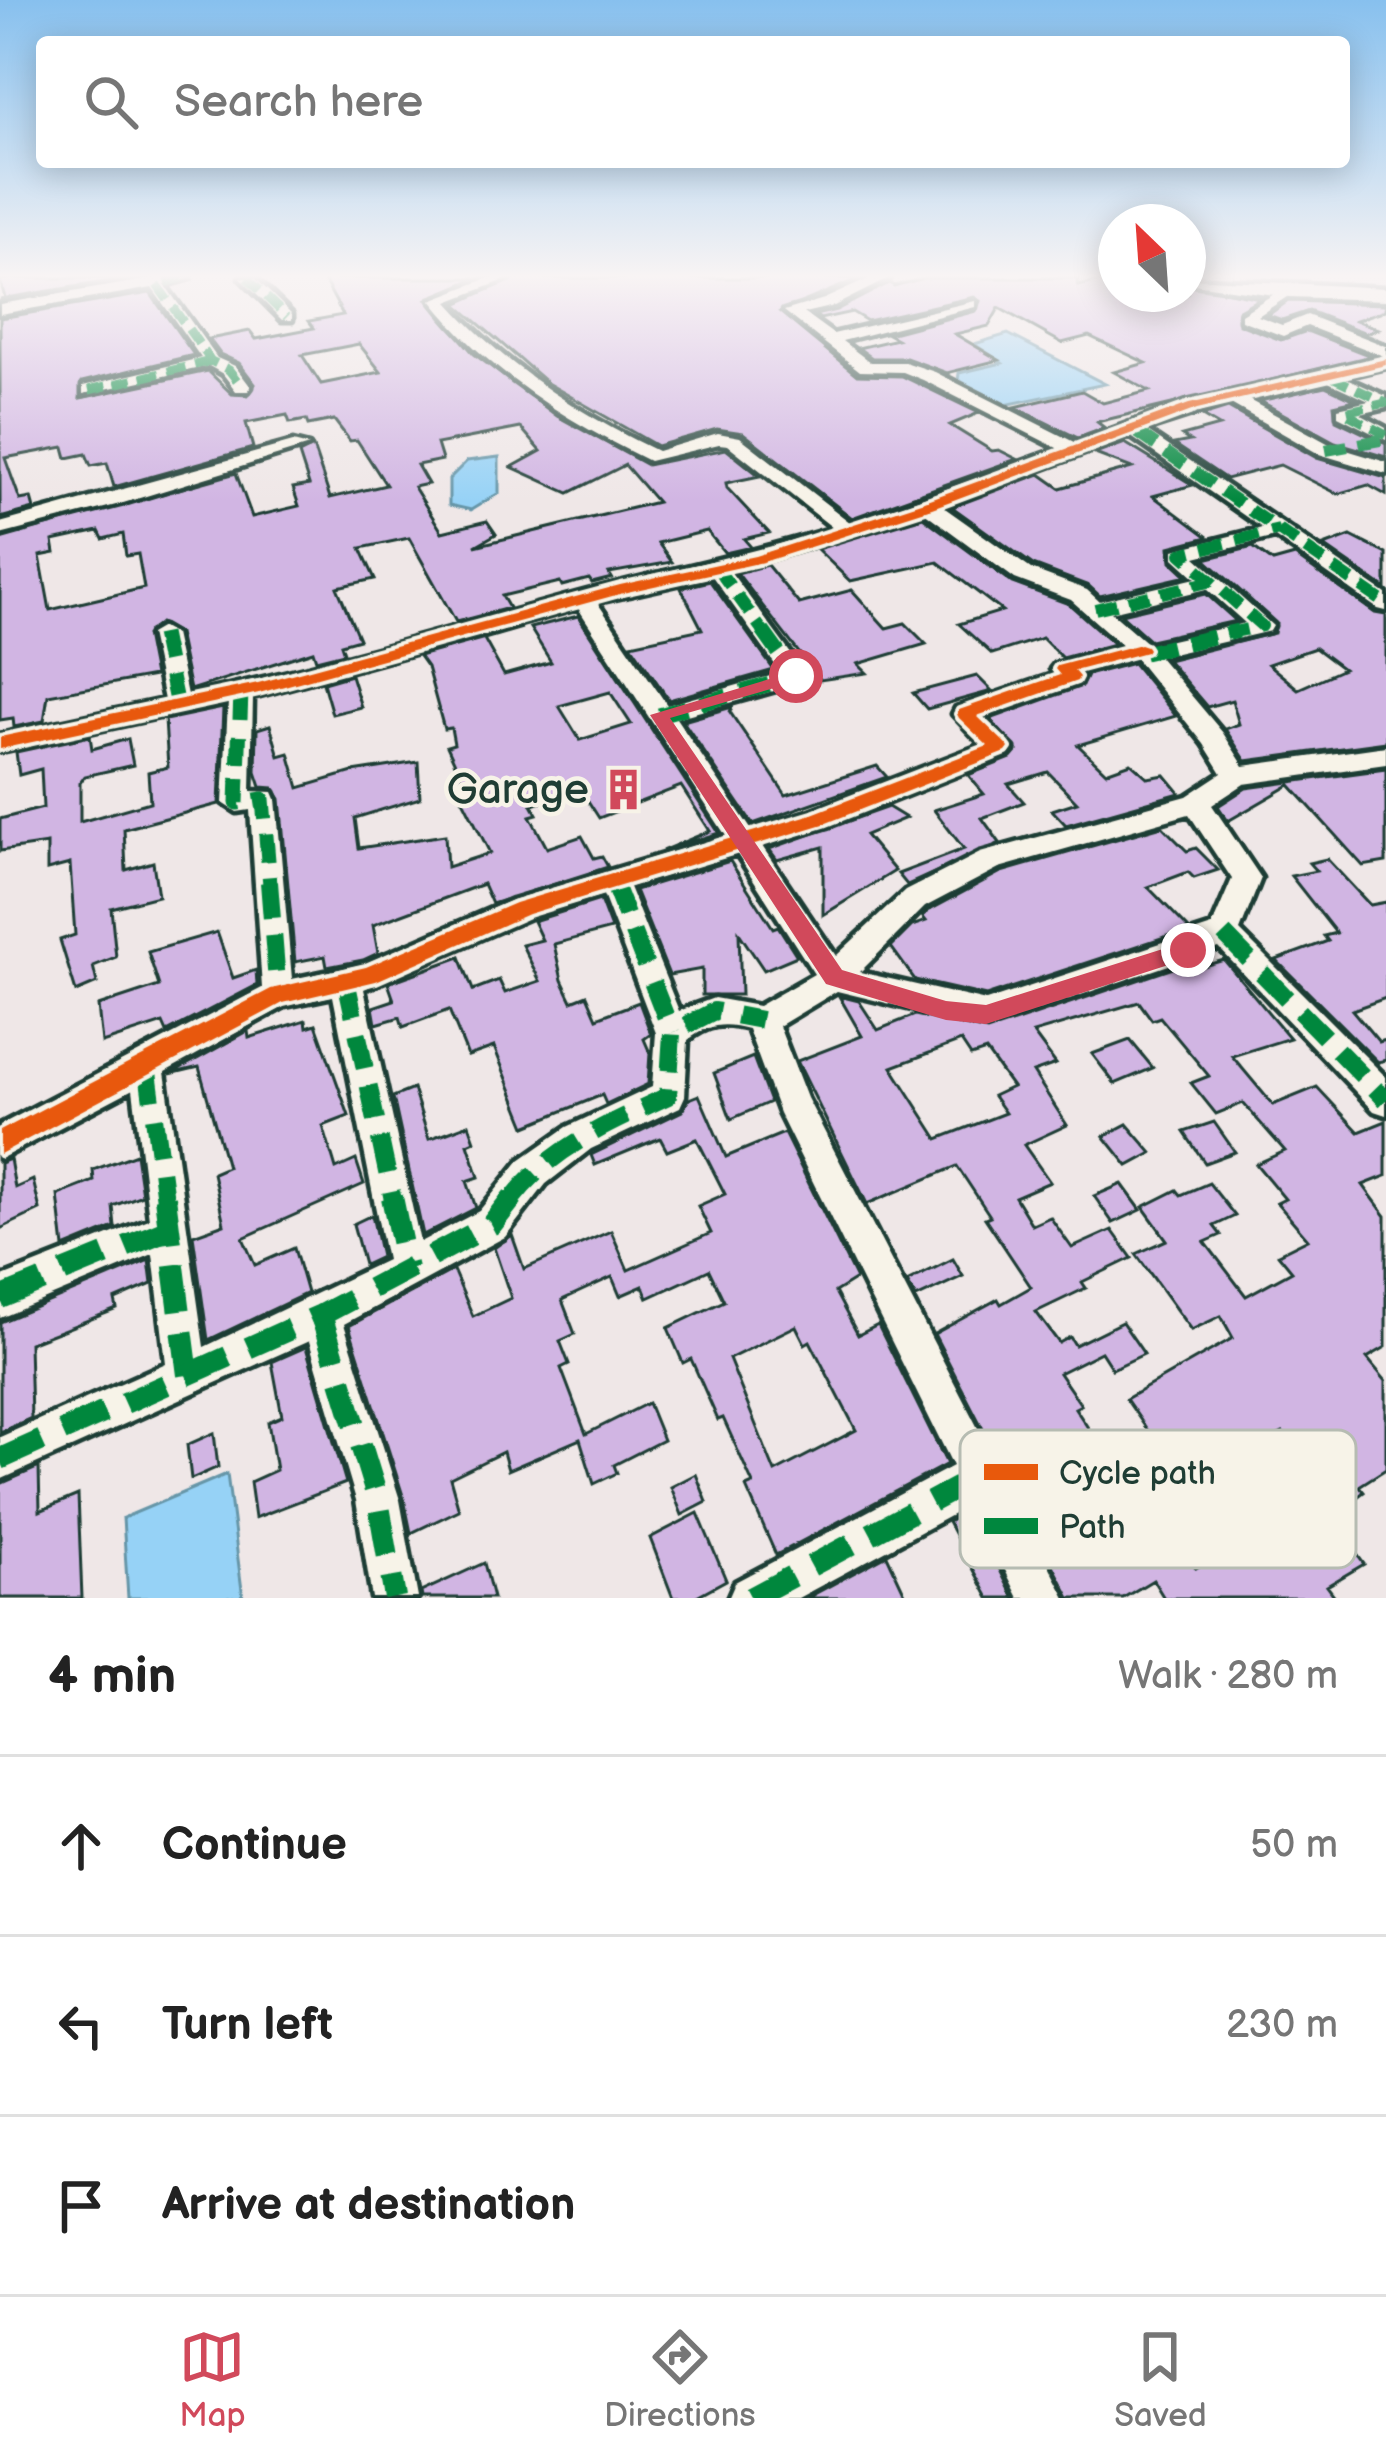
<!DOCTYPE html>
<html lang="en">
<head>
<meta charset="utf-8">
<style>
  :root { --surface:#fff; --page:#f6f6f6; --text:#222; --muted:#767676; --line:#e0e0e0; --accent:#d1495b }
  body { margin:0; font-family:"Balsamiq Sans",sans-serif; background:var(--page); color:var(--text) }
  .compass { position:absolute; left:1098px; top:204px; width:108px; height:108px; border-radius:50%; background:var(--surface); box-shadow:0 6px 30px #0003; rotate:335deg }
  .stop { position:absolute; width:36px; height:36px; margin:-27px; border:9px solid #d1495b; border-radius:50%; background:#fff }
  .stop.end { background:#d1495b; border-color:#fff; box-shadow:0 3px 12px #0008 }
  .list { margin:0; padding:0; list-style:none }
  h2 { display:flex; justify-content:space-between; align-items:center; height:156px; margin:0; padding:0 48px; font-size:51px }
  h2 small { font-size:39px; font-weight:400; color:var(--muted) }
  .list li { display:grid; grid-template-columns:78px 1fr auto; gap:36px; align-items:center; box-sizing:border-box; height:180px; padding:0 48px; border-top:3px solid var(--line) }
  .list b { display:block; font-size:45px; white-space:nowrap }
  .list em { font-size:39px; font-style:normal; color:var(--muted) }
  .icon { flex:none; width:66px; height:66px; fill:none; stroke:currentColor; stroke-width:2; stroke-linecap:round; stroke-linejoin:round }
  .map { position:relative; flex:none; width:1386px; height:1598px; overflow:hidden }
  .search { position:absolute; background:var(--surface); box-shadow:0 6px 30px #0003; left:36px; right:36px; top:36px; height:132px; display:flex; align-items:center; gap:30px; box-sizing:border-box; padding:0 42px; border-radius:12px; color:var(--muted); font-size:45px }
  .sheet { height:696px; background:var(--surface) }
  nav { display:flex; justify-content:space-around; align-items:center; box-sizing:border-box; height:168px; border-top:3px solid var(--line); background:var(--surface); font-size:33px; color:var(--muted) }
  nav a { display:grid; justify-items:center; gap:6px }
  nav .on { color:var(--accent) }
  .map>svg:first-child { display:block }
  .water { fill:#96d2f6; stroke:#6696a8; stroke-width:3 }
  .building { fill:#d1b5e3; stroke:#1f3d34; stroke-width:3; fill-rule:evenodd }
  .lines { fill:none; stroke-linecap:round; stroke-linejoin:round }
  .minor-casing { stroke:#1f3d34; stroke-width:9 }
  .major-casing { stroke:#1f3d34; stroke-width:9 }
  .minor { fill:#f7f3e8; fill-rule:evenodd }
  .major { fill:#f7f3e8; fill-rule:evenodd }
  .quiet-far4 { stroke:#00873e; stroke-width:9; stroke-dasharray:18 9; stroke-linecap:butt }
  .quiet-far3 { stroke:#00873e; stroke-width:12; stroke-dasharray:22 12; stroke-linecap:butt }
  .quiet-far2 { stroke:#00873e; stroke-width:15; stroke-dasharray:28 15; stroke-linecap:butt }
  .quiet-far1 { stroke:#00873e; stroke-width:18; stroke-dasharray:36 18; stroke-linecap:butt }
  .quiet { stroke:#00873e; stroke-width:22; stroke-dasharray:46 22; stroke-linecap:butt }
  .cycleway-casing { stroke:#f7f3e8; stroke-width:8 }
  .cycleway { fill:#e8590c; fill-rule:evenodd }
  .route { fill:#d1495b }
  .labels { text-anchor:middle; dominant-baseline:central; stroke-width:9; stroke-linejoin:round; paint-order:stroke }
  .poi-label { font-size:42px; fill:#1f3d34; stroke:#f7f3e8; text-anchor:end }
  .key { fill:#f7f3e8; stroke:#b6bcb2; stroke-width:3 }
  .key-label { font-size:33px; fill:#1f3d34 }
</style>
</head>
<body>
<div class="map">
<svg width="1386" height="1598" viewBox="0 0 1386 1598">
  <rect width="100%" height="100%" fill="#efe7e7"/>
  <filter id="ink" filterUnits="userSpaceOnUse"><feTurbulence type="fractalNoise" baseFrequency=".00833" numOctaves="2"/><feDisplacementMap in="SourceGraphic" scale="24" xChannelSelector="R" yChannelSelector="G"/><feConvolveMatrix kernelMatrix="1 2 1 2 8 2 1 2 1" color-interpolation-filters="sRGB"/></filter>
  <g filter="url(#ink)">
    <g class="water">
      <polygon points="1008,334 1105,384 1005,405 958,381 959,373 1002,363 974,344"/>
      <polygon points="499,457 499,493 471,510 449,505 449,479 467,461"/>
      <polygon points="227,1474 243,1598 128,1598 123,1518"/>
    </g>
    <g class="building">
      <polygon points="12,278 129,278 0,299 5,298 0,280"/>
      <path d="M323,278H476L427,299L474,354L557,416L647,465L726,449L760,476L726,483L727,488L769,533L744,539L751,547L725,553L707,531L658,543L672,562L609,573L612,578L592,583L589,579L562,586L560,582L502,596L509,608L456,622L409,538L361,548L375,579L337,587L359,639L341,644L344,653L316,660L313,651L190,690L178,633L160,623L146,635L154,676L48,695L44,721L14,727L13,718L0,720V539L236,473L252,517L299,506L293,488L309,485L299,454L313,447L330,498L386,485L357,440L350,441L334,420L308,425L306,420L290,423L287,415L246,423L253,448L114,487L107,463L91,466L86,454L67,458L64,447L5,458L20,500L31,498L34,509L0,518V318L150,293L194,355L82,382L80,398L208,371L232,394L248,395L255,384L239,363L220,354L209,339L250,331L256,339L314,328L309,321L343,315ZM359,344L381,372L321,384L302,355ZM521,428L541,451L512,467L569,493L625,465L657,502L475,546L496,534L487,521L442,532L414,487L428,484L417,465L442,460L437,444ZM99,531L103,539L123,534L126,556L138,554L144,588L50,610L40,556L55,553L53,541Z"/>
      <polygon points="514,278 860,278 780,312 857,375 902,376 979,413 950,425 992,451 999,450 1017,459 852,518 743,433 717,429 657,446 547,383 456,304"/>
      <polygon points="924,278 1077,278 1078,286 1116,278 1116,294 1188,294 1188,284 1260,298 1239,310 1239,324 1281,340 1307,331 1371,356 1097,422 1105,428 1078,438 1015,407 1082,391 1103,403 1149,391 1114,372 1146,363 1089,336 1062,343 999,308 989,326 955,334 999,360 947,373 906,358 872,358 858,348 897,339 888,334 976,311 980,301 974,297 867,321 852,312 820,319 815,315 836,310 889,283 894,286"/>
      <polygon points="1288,301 1386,304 1386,310 1356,320 1379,329 1366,333 1309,311 1282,320 1268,315"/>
      <polygon points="1325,386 1355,400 1334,405 1336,420 1386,444 1386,457 1335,442 1260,401"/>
      <polygon points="1228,408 1317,458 1386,478 1386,495 1368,485 1338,494 1280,465 1226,479 1174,444 1190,441 1182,436 1219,426 1202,416"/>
      <polygon points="1125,443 1193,485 1153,496 1208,537 1170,547 1171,561 1187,576 1100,596 1089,586 1033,565 952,507 1040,474 1060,488 1132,468 1095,454"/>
      <polygon points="923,517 1012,583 1069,604 1114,644 1062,658 1042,638 992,654 959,624 1002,611 938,562 850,581 817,549"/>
      <polygon points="1351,536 1386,554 1386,589 1324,546"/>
      <path d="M1253,547L1273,562L1295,556L1375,613L1386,615V742L1246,761L1225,729L1239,724L1232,700L1207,707L1167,660L1274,633L1276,623L1205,559ZM1315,648L1343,669L1298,689L1268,664Z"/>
      <polygon points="767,565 799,604 852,590 886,628 905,623 926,644 858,664 867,673 820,680 737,573"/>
      <polygon points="710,581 774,670 669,700 631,644 702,629 681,588"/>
      <polygon points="1206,594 1236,621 1150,640 1121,614"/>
      <path d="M578,616L719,833L662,851L710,831L681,786L599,818L581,790L532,805L537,814L530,816L547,848L582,836L594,858L602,856L608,867L492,904L483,884L373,925L378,953L363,960L327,967L325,956L295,962L280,799L273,788L261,787L256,772L257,729L270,725L279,756L289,753L299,788L353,772L418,762L420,798L355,818L359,848L445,835L447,867L490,853L452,778L460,774L447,746L454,744L451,728L444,729L427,667L419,656L522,628L484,639L504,675L551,662L530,628ZM610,692L631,724L580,740L559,706Z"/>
      <polygon points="1133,663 1176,716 1078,745 1106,772 1131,763 1148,778 1165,775 1180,793 1066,825 1052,810 1077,802 1048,772 1008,784 1024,802 982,818 1000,843 907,885 898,874 964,849 934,810 984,794 968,775 1011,758 1017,751 990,719 1082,686 1087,675"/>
      <polygon points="351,675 361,707 332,714 323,683"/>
      <polygon points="977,676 992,691 927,709 913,693"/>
      <polygon points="732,707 730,712 786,795 877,766 887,777 753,824 683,721"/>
      <polygon points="223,708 219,804 124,829 126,870 153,862 158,896 111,908 116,957 93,966 97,983 76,992 60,940 75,935 70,864 47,870 47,844 0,851 0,819 43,808 41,769 19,775 16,752 90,736 92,749 128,739 133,765 85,776 80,783 80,822 150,802 148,772 168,767 165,720"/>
      <polygon points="1386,769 1386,862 1363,866 1290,785 1228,821 1218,806 1246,788"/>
      <polygon points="888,807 906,818 865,835 895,871 823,915 823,847 777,860 769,849"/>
      <polygon points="1162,826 1187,851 1196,848 1218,870 1194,878 1188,872 1148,887 1189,929 986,996 915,980 891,947 912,926 926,921 922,916 928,911 1001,872"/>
      <polygon points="1327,859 1370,905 1386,902 1386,998 1352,1010 1379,1042 1386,1040 1386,1060 1378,1062 1276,960 1328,941 1324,936 1336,933 1291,876 1316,871 1309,863"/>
      <polygon points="730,861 773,928 778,926 797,956 764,970 739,933 741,995 702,995 702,969 669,975 635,890"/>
      <polygon points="600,900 611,929 554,944 562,980 572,1001 587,995 597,1018 639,1002 651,1034 644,1039 650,1053 648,1084 606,1104 602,1095 526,1126 494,1047 468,1056 449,1010 403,1027 400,1017 376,1024 373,1007 394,1000 388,983 460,957 473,990 499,980 505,993 540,981 522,945 542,940 533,921"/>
      <polygon points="217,932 233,978 256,970 257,985 167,1032 163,1023 102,1043 98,1006 159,986 148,952"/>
      <path d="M1224,960L1290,1038L1232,1056L1273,1105L1317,1087L1359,1132L1386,1121V1176L1363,1185L1386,1216V1347L1367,1358L1386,1381V1469L1359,1486L1364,1492L1330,1517L1364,1564L1327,1586L1336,1598H1164L1153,1580L1123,1598H1070L934,1334L998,1299L1001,1304L1031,1287L985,1218L990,1216L957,1166L867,1204L797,1061L862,1036L839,996L859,1001L878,1030L915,1015L987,1031L1185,964L1190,970ZM1139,1002L1152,1020L1160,1017L1209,1076L1191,1083L1216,1114L1243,1103L1285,1151L1256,1164L1285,1199L1277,1203L1308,1239L1278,1254L1292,1271L1246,1296L1205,1242L1221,1235L1214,1226L1235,1216L1209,1183L1181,1195L1177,1190L1143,1207L1167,1240L1136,1254L1191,1330L1221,1316L1233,1338L1126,1399L1164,1454L1193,1436L1225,1481L1202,1496L1236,1543L1196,1568L1159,1515L1168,1510L1153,1485L1133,1496L1075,1408L1081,1405L1059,1373L1101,1352L1112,1369L1144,1354L1122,1322L1075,1345L1070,1337L1059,1343L1036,1312L1086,1288L1082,1282L1132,1258L1112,1230L1072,1248L1050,1217L1032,1225L1015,1197L1050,1182L1024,1145L1067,1125L1033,1072L1056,1064L1033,1033ZM961,1041L971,1056L986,1051L1012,1087L993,1096L1005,1113L938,1139L892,1067ZM1283,1433L1306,1462L1278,1481L1252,1449Z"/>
      <polygon points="306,1020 307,1027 316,1024 349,1116 323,1126 336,1169 356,1160 364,1184 243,1238 255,1265 294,1248 307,1293 208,1340 193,1235 224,1224 213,1173 227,1167 199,1067 170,1074 248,1031 249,1038"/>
      <polygon points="1130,1040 1153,1068 1115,1084 1092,1054"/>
      <polygon points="753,1057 770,1102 731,1119 714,1073"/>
      <polygon points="413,1089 429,1139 469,1124 475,1141 468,1144 479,1177 467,1181 476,1208 423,1235 393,1097"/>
      <path d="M699,1095L726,1157L784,1133L856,1279L835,1292L858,1335L878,1325L947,1464L776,1555L746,1487L753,1484L723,1418L718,1420L691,1359L683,1363L668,1328L724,1301L709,1270L648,1298L643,1286L620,1296L612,1277L562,1300L575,1334L560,1341L569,1364L561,1368L586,1434L648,1403L663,1440L614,1465L617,1473L594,1484L580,1439L508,1470L503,1452L450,1478L459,1510L411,1533L404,1499L349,1326L453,1270L473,1316L511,1298L494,1248L512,1235L524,1269L611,1231L628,1270L711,1233L698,1206L725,1194L697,1139L667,1151L660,1138L595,1165L591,1155L682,1111L689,1099ZM796,1326L805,1344L810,1341L856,1430L775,1472L729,1359Z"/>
      <polygon points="1214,1122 1235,1152 1205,1163 1184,1132"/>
      <polygon points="1127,1124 1152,1153 1128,1166 1104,1136"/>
      <polygon points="136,1154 142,1195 113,1206 115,1227 64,1248 58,1195 94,1181 93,1170"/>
      <polygon points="10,1159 15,1188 33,1180 40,1210 0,1229 0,1163"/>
      <polygon points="1122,1184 1141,1210 1113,1223 1094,1196"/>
      <polygon points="372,1215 381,1257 364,1265 353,1224"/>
      <polygon points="953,1259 963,1276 916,1298 907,1282"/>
      <polygon points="149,1260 152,1284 115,1300 117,1309 29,1343 31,1418 0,1432 0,1322"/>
      <polygon points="306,1347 346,1483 255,1518 250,1482 276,1470 268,1422 282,1416 272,1362"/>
      <polygon points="214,1433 218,1467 191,1479 187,1445"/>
      <polygon points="39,1467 40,1511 78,1495 82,1598 0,1598 0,1484"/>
      <polygon points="696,1474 707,1502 682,1515 671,1487"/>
      <polygon points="970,1510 1014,1598 989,1598 948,1522"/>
      <polygon points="698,1513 726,1580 693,1598 673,1598 650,1538"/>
      <polygon points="887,1555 907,1598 807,1598"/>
      <polygon points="484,1563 493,1598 422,1598 421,1592"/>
    </g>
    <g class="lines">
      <defs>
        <g id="minor">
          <polygon points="157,278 190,278 165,285 217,358 235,366 251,387 248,391 236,391 223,374 209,366 83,394 83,386 201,358 152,288 0,314 0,304"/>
          <polygon points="240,278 255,278 292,314 292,320 282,320"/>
          <path d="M489,278H510L448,302C506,367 578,413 657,451L718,433L740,437L851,523L1059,449L923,380L903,372L860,371L784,311L824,299L871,278H890L834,306L804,313L833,334L975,301V307L842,341L870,362H905L935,372L1076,443L1187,402L1386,357V367L1344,377L1386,396V408L1360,414L1386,428V440L1338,416V408L1369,401L1326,381L1247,399L1333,446L1386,462V474L1319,454L1229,403L1145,430L1386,594V611L1378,609L1275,537L1196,557L1273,626L1270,631L1159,657L1223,733L1244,766L1386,746V764L1244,784L1212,805L1261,878L1240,931L1386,1077V1115L1374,1111L1219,948L986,1027L837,991L779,1026L807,1098L1066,1598H1019L972,1504L798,1598H728L735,1582L953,1466L779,1113L748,1029C723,1022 709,1024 688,1040L685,1096L680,1107L591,1149L546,1184L505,1237L344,1324L400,1500L418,1598H372L356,1500L309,1341L0,1480V1437L166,1363L153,1254L0,1318V1278L149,1219L133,1089L0,1159V1125L262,988L250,810L237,812L223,803L228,702L0,751V735L164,700L150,634L162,627L174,634L187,695C318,668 447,629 576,594C662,571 748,555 833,528L728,445L719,444L649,461C567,421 488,373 431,300ZM1130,436L1262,528L1174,550V558L1196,578L1099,601L1087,590L1031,569L942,506ZM924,512L1015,579L1071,600L1123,646L1055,664L1051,669L1055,674L956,708L953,714L982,745L808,812L751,829L676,718L805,682L808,677L730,571ZM712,576L781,673L667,705L597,602ZM1207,589L1245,623L1149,645L1111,612ZM578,608L726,836L512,900L364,964L292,979L276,799L273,792L251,791L253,697ZM1135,658L1204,744L1222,773L1187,796L980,853L905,891L836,956L762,846L828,826L1009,754L1013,748L982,717L1080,682L1083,677L1080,672ZM1189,814L1232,879L1212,926L986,1001L860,972L925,907L999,868ZM737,854L814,974L758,1006L714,998L679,1011L629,887ZM603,895L656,1033L652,1087L567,1127L520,1160L479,1211L420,1242L364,989L532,916ZM333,996L386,1260L204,1347L165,1072L285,1006Z"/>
          <polygon points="1284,288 1296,291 1258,316 1282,325 1307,315 1386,346 1386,357 1307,326 1283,336 1241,320 1241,314"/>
          <polygon points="293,442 309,446 120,504 0,535 0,523"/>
        </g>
        <polygon id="major" points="1188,278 1386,288 1386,300 1289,297 1194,284"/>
      </defs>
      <use href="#minor" class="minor-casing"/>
      <use href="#major" class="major-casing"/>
      <use href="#minor" class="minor"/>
      <use href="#major" class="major"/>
      <g class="quiet-far4">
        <polyline points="183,278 157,285 211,361 229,370 242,387"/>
        <polyline points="247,278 287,317"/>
        <polyline points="1332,377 1386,403 1344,412 1386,435"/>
        <polyline points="89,390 211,361"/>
        <polyline points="1129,427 1143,436"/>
      </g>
      <g class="quiet-far3">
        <polyline points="1138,433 1386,604"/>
        <polyline points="1326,450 1386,439"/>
        <polyline points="717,568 765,634"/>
        <polyline points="1095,609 1212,581"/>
        <polyline points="1225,634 1262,626 1181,554 1279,530"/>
      </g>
      <g class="quiet-far2">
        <polyline points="162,634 177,706"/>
        <polyline points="1144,653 1238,631"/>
        <polyline points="241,692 237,803 263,799 270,885"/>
        <polyline points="659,715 796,677 763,631"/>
        <polyline points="612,880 614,885"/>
      </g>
      <g class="quiet-far1">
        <polyline points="269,882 278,995"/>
        <polyline points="613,882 672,1033"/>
        <polyline points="1224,934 1386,1100"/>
        <polyline points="346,980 393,1200"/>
        <polyline points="147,1064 165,1200"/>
        <path d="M511,1200C552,1147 608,1124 668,1096L672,1033L714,1011L761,1020"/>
      </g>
      <g class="quiet">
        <polyline points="165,1197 188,1375"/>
        <polyline points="392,1197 407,1269"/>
        <polyline points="0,1298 169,1229"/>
        <polyline points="321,1315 378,1500 395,1598"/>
        <polyline points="0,1459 321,1315 492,1224 513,1197"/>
        <polyline points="751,1598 979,1476"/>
      </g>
      <defs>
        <g id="cycleway">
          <polygon points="1386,359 1386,365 1197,409 932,508 763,562 627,592 259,693 0,749 0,737 258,683 620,585 755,556 922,502 1189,404"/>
          <polygon points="1140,644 1146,646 1148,649 1146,652 1074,671 1079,677 1077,681 977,716 1006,744 1009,748 1006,752 824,824 528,914 376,981 283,1003 0,1154 0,1131 271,989 366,967 515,903 812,814 988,746 959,718 957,714 959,710 1060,675 1055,669 1057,666"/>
        </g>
      </defs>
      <use href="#cycleway" class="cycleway-casing"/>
      <use href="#cycleway" class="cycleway"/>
    </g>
  </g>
  <linearGradient id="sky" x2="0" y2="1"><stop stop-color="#87c0ee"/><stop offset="0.55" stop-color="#f8f4f4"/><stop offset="1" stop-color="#f8f4f4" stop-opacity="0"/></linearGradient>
  <rect width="1386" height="502" fill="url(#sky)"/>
  <polygon class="route" points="796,671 805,676 802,680 670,718 842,970 946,1001 986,1005 1188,941 1196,944 1196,956 986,1024 946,1020 826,984 650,715"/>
  <defs>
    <symbol id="building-bare" viewBox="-9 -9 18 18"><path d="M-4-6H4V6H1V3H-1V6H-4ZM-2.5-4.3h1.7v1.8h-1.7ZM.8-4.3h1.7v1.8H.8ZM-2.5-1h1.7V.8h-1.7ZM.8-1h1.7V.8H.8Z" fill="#d1495b" stroke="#f7f3e8" stroke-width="2.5" paint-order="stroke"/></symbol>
  </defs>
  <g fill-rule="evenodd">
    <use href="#building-bare" x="594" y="760" width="59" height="59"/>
  </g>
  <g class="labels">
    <g class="poi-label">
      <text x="589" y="790">Garage</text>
    </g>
  </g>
  <rect x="960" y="1430" width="396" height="138" rx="18" class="key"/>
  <rect x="984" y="1464" width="54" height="16" fill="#e8590c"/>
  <rect x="984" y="1518" width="54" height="16" fill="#00873e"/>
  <g class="key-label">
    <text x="1059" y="1484">Cycle path</text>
    <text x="1059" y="1538">Path</text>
  </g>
</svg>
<svg class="compass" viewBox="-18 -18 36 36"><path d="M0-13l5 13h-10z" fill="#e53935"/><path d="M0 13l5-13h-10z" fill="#767676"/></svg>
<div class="stop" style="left:796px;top:676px"></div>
<div class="stop end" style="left:1188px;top:950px"></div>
<div class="search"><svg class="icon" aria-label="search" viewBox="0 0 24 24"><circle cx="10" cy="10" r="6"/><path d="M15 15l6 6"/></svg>Search here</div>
</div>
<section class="sheet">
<h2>4 min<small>Walk · 280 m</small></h2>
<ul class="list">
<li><svg class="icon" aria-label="ahead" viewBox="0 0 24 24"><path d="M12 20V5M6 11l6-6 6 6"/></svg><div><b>Continue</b></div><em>50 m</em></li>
<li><svg class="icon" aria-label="left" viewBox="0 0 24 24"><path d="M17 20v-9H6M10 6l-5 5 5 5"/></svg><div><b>Turn left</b></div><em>230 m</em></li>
<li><svg class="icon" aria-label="arrive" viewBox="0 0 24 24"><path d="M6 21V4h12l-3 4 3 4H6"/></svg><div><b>Arrive at destination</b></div></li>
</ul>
</section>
<nav>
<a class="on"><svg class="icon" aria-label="map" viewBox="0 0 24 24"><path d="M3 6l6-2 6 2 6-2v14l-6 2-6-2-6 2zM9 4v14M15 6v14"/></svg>Map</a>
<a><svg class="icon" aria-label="directions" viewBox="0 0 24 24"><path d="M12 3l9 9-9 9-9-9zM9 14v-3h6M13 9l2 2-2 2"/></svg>Directions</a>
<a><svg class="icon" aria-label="saved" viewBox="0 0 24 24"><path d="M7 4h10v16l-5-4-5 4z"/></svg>Saved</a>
</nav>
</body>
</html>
